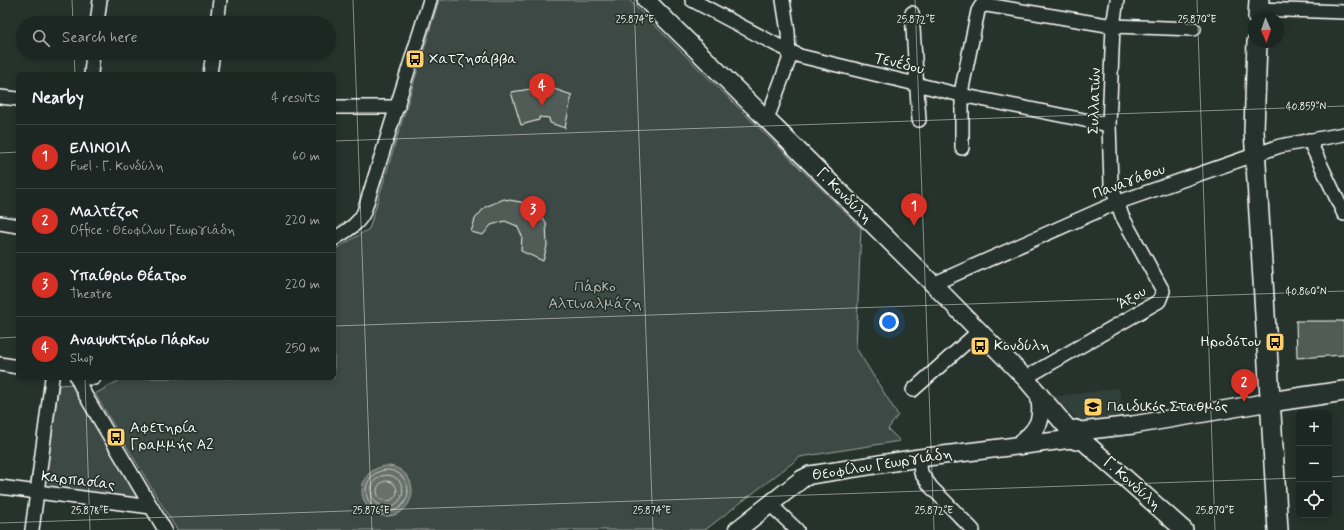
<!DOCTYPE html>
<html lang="en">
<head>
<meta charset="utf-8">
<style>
  :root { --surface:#1c2622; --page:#29322f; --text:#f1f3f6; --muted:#a0a5a5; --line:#3a4340; --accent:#d93025 }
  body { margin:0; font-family:Mynerve,sans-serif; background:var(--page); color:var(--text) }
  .controls { position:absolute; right:12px; bottom:12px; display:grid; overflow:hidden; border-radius:6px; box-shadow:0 2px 6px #0003 }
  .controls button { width:36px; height:36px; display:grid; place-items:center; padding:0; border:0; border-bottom:1px solid var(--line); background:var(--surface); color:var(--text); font:20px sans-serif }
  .compass { position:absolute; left:1248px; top:12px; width:36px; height:36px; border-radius:50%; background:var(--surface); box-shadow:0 2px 6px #0003; rotate:178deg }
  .you { position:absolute; left:889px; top:322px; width:14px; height:14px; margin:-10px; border:3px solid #fff; border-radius:50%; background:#1a73e8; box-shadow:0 0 0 6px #1a73e833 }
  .badge { display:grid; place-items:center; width:26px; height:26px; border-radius:50%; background:var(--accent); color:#fff; font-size:13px; font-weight:700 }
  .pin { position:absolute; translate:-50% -33px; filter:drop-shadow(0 1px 2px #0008) }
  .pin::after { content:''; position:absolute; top:21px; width:14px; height:12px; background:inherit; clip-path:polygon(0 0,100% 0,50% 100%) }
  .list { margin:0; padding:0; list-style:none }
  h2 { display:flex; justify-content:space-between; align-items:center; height:52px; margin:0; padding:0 16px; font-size:17px }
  h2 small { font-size:13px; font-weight:400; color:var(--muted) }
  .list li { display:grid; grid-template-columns:26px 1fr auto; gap:12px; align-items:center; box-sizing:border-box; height:64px; padding:0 16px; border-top:1px solid var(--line) }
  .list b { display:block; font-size:15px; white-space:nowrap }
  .list p { margin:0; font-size:13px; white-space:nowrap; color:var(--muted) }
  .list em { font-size:13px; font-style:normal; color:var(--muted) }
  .icon { flex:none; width:22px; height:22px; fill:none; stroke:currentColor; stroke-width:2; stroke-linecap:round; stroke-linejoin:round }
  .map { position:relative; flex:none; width:1344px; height:530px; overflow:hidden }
  .search { position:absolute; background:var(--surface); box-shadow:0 2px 6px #0003; left:16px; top:16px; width:320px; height:44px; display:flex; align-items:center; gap:10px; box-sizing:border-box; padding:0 14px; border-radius:22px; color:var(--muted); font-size:15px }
  .panel { position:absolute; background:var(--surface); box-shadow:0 2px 6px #0003; left:16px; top:72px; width:320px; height:308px; border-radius:6px }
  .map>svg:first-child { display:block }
  .built { fill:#333f3a }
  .green { fill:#3e4944; stroke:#9ea4a2 }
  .water { fill:#67706c; stroke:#a4a9a7 }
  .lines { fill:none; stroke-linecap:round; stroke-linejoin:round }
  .shore { stroke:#c2c6c4; stroke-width:1 }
  .building { fill:#515c57; stroke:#fff }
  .minor-casing { stroke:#fff; stroke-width:16 }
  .tertiary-casing { stroke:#fff; stroke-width:20 }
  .secondary-casing { stroke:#fff; stroke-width:22 }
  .minor { stroke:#26332d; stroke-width:13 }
  .tertiary { stroke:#26332d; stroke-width:17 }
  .secondary { stroke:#26332d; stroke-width:19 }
  .ticks { fill:none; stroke:#fff; stroke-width:1; stroke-opacity:0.45 }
  .labels { text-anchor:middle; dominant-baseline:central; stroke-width:3.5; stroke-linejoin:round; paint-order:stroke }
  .poi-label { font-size:15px; fill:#fff; stroke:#26332d; text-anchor:start }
  .street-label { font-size:15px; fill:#fff; stroke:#26332d }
  .park-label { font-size:15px; fill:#bbbfbe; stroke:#26332d }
  .ticks-label { font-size:10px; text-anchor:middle; fill:#fff; stroke:#26332d; stroke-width:3.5; stroke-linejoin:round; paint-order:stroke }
</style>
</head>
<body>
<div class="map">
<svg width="1344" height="530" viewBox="0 0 1344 530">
  <rect width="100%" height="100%" fill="#26332d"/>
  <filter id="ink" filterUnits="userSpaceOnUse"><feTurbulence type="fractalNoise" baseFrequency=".025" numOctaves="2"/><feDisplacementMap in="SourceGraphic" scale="8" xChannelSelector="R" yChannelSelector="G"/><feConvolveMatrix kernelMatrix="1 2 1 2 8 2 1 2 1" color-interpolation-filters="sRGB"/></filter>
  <g filter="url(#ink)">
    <polygon class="built" points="1119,388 1124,417 1080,422 1053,397"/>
    <g class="green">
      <polygon points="439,0 629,0 861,228 856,348 898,415 888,429 900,441 800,457 705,530 177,530 95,394 123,378 334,378 334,250 369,229"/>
      <polygon points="72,384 140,499 44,487 59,385"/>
    </g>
    <circle class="water" cx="387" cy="491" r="25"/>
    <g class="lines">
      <g class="shore">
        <circle cx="387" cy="491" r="21"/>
        <circle cx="387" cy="491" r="16"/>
        <circle cx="387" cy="491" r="10"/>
      </g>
    </g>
    <g class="building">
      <polygon points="531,89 534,93 552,94 554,89 572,95 565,128 550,123 549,118 539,117 539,120 521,125 511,92"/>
      <polygon points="504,199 531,204 546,222 547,246 543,261 521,251 522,236 517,226 505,221 491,225 483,235 471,232 475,219 485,207"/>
      <polygon points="1296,321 1344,321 1344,355 1297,358"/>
    </g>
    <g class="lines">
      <defs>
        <g id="minor">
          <polyline points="692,0 775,44 800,56 961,95 1109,125"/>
          <polyline points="1258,9 1344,12"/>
          <polyline points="912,13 919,120"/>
          <polyline points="97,23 100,0"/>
          <polyline points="217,23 220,0"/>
          <polyline points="91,74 93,53"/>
          <polyline points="210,74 213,53"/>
          <polyline points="0,97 18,99"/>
          <polyline points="334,107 398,107"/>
          <polyline points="767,119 789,60 788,32 783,0"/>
          <polyline points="1309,140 1344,214"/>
          <polyline points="962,148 962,88 978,11 981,6 987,5 1113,26 1194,29"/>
          <polyline points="0,223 18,226"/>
          <path d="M334,239C346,231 358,225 364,212L430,0"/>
          <polyline points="933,284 1116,203 1280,146 1344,134"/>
          <polyline points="0,364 18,367"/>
          <polyline points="77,378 84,393 165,530"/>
          <polyline points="85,378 94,378"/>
          <polyline points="1025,378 1159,301 1163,291 1122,216 1111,184 1109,125 1113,26 1117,0"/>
          <polyline points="913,390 978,332"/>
          <polyline points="919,458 921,473 931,487 973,530"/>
          <polyline points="0,487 151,507"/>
          <polyline points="770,504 797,530"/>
          <polyline points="32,530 52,378"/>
        </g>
        <g id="tertiary">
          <polyline points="646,0 933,284 1025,378 1071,432 1072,439 1076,441 1081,439 1082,433 1076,429 1071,432"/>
          <polyline points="1081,431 1133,425 1270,402"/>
          <polyline points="1081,439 1184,530"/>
          <path d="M1020,444C1039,429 1044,419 1039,394"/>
          <polyline points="737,530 802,479 810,475 919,458 1072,439"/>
        </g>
        <g id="secondary">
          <polyline points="1258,18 1259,0"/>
          <polyline points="1257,42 1254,131 1278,530"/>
          <polyline points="1270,402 1344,391"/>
        </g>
      </defs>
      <use href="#minor" class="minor-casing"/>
      <use href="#tertiary" class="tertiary-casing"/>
      <use href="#secondary" class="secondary-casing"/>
      <use href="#minor" class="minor"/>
      <use href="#tertiary" class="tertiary"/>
      <use href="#secondary" class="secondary"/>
    </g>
  </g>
  <path class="ticks" d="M72,0L73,23M353,0L372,530M634,0L653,530M915,0L934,530M1197,0L1215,530M74,53L75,74M334,141L1344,106M0,153L18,152M334,326L1344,291M0,338L18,337M85,378L90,530M1329,477L1344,476M0,523L1299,478"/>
  <defs>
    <symbol id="bus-square" viewBox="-11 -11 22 22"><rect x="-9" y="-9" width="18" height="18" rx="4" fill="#ffd166" stroke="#26332d"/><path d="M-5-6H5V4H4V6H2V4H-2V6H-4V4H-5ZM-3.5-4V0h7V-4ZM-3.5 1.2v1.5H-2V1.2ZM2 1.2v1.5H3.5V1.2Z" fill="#111"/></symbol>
    <symbol id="school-square" viewBox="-11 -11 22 22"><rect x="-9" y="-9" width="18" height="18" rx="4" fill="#ffd166" stroke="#26332d"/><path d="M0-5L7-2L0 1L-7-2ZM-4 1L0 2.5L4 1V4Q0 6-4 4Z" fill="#111"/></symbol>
  </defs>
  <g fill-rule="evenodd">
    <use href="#bus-square" x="404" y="48" width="22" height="22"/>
    <use href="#bus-square" x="1264" y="331" width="22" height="22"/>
    <use href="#bus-square" x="969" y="335" width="22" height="22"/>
    <use href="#school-square" x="1082" y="396" width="22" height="22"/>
    <use href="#bus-square" x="105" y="426" width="22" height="22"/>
  </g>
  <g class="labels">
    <g class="poi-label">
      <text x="429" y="59">Χατζησάββα</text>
      <text x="1261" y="342" text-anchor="end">Ηροδότου</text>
      <text x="994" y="346">Κονδύλη</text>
      <text x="1107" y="407">Παιδικός Σταθμός</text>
      <text x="130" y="428">Αφετηρία<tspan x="130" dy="17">Γραμμής Α2</tspan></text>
    </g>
    <g class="street-label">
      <text transform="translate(899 64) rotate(14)">Τενέδου</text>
      <text transform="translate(1095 101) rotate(-88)">Συλλατών</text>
      <text transform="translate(1129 182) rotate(-20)">Παναγάθου</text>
      <text transform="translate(844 196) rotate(45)">Γ. Κονδύλη</text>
      <text transform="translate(1132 298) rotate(-30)">Άξου</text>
      <text transform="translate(882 465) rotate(-9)">Θεοφίλου Γεωργιάδη</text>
      <text transform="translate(78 481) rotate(7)">Καρπασίας</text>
      <text transform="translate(1132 484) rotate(42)">Γ. Κονδύλη</text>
    </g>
    <g class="park-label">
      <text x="595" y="287">Πάρκο<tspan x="595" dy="17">Αλτιναλμάζη</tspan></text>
    </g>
  </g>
  <g class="ticks-label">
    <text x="635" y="23">25.874°E</text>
    <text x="916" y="23">25.872°E</text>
    <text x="1197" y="23">25.870°E</text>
    <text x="1306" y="110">40.859°N</text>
    <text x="1306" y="295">40.860°N</text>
    <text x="90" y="514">25.878°E</text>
    <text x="371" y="514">25.876°E</text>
    <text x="652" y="514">25.874°E</text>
    <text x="934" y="514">25.872°E</text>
    <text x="1215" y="514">25.870°E</text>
  </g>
</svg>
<div class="controls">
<button>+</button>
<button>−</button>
<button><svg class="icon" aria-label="locate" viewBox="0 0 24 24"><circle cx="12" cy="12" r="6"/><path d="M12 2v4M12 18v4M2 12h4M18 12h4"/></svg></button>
</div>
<svg class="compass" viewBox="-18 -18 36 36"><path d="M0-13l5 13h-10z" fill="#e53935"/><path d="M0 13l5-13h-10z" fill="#a0a5a5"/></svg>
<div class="you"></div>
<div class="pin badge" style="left:914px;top:226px">1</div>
<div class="pin badge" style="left:1244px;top:402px">2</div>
<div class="pin badge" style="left:533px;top:229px">3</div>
<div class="pin badge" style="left:542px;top:106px">4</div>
<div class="search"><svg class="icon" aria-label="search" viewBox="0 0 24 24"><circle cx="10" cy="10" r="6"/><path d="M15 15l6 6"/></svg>Search here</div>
<section class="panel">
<h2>Nearby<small>4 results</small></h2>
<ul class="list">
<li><span class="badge">1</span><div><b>ΕΛΙΝΟΙΛ</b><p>Fuel · Γ. Κονδύλη</p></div><em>60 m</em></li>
<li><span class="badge">2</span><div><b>Μαλτέζος</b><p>Office · Θεοφίλου Γεωργιάδη</p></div><em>220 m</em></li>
<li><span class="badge">3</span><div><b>Υπαίθριο Θέατρο</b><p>Theatre</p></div><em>220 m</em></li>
<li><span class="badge">4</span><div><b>Αναψυκτήριο Πάρκου</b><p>Shop</p></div><em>250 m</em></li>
</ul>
</section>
</div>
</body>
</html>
